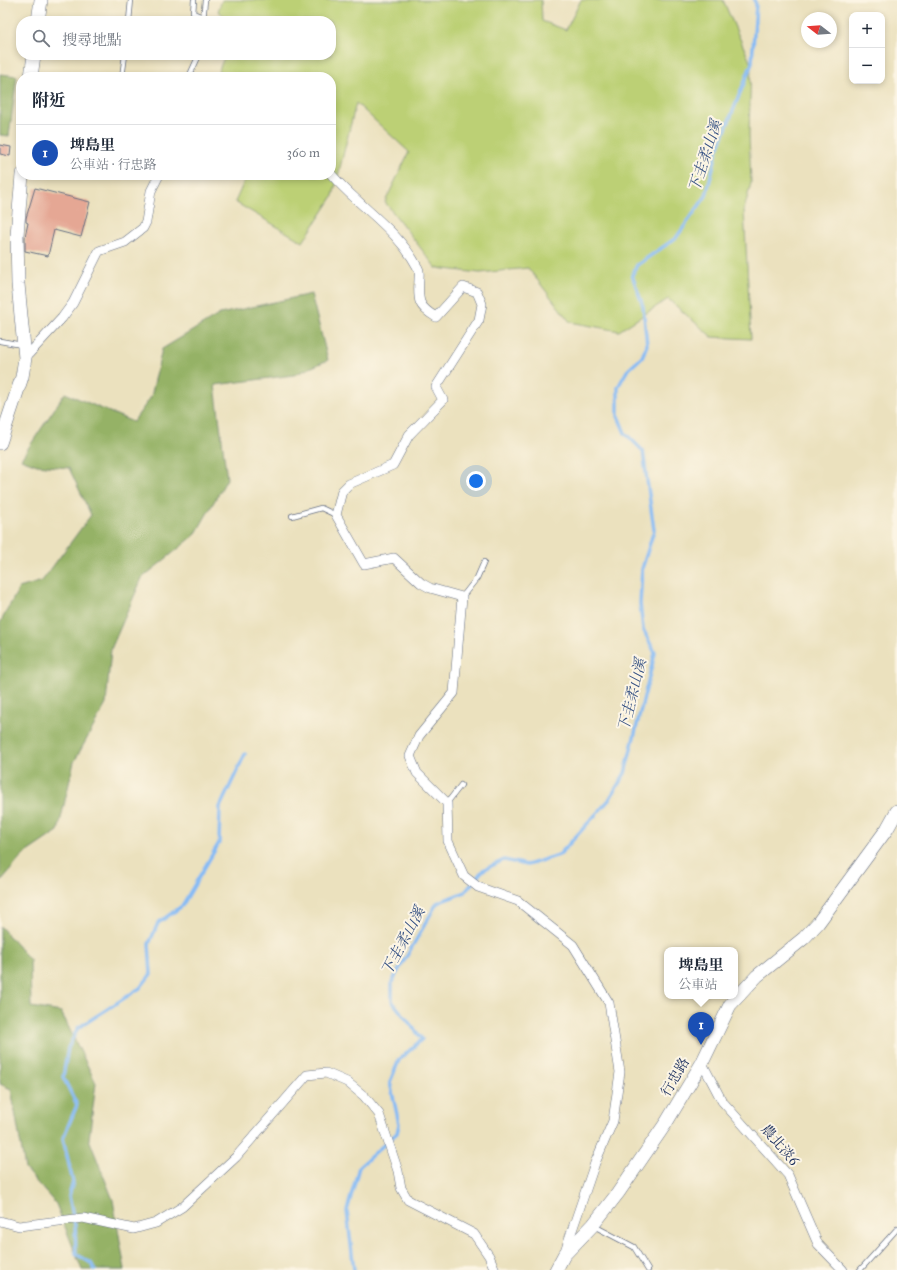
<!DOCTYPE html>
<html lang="zh-TW">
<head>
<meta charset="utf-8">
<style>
  :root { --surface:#fff; --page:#f6f6f7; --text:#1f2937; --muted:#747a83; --line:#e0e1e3; --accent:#7c3aed }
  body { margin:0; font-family:"IM FELL Great Primer","Noto Serif TC",serif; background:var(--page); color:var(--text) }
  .controls { position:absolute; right:12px; top:12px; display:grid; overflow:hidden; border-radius:8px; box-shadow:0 2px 6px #0003 }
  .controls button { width:36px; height:36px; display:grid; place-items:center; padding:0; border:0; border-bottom:1px solid var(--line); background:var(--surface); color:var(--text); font:20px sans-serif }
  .compass { position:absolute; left:801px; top:12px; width:36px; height:36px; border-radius:50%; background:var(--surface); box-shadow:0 2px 6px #0003; rotate:287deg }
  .you { position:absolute; left:476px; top:481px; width:14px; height:14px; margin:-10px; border:3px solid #fff; border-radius:50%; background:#1a73e8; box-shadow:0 0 0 6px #1a73e833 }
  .badge { display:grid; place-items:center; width:26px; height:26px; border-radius:50%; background:var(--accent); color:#fff; font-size:13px; font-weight:700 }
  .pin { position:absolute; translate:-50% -33px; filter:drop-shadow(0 1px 2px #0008) }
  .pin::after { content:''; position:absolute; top:21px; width:14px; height:12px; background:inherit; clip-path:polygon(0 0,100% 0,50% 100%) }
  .popup { position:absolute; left:664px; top:947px; width:74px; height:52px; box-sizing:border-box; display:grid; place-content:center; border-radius:8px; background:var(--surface); filter:drop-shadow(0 1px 3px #0005); font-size:13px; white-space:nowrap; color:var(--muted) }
  .popup b { font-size:15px; color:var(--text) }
  .popup::after { content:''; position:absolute; left:50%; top:100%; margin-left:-8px; border:8px solid transparent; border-top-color:var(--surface) }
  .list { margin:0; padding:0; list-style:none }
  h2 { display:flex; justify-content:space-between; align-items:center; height:52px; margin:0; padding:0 16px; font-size:17px }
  h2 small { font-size:13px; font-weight:400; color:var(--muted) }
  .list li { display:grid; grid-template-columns:26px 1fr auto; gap:12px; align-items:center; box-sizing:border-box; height:56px; padding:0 16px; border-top:1px solid var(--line) }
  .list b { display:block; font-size:15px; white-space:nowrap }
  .list p { margin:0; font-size:13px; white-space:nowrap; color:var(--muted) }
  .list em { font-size:13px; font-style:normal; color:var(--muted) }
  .icon { flex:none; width:22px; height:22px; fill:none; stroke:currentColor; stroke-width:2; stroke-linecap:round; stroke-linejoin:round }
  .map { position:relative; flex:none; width:897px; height:1270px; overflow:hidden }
  .search { position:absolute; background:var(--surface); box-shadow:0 2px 6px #0003; left:16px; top:16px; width:320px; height:44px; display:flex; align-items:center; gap:10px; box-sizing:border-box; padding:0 14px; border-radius:16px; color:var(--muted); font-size:15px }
  .panel { position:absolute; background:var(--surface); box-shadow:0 2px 6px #0003; left:16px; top:72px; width:320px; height:108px; border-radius:16px }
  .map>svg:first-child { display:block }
  .green { fill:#bcd074; stroke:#6c8069 }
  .forest { fill:#95b266; stroke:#587062 }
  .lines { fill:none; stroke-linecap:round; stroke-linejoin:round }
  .stream { stroke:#86bbf5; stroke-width:3.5 }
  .building { fill:#e5a794 }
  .lane-casing { stroke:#646d80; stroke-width:6 }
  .street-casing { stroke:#646d80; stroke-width:10 }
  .secondary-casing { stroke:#646d80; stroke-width:14 }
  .lane { stroke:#fff; stroke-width:4.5 }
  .street { stroke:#fff; stroke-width:9 }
  .secondary { stroke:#fff; stroke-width:13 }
  .labels { text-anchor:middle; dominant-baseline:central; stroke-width:4; stroke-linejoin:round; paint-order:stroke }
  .street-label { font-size:14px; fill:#1b2f5e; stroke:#fcf5e5 }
  .water-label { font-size:15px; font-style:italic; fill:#365284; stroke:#fcf5e5 }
</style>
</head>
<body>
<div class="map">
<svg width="897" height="1270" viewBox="0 0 897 1270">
  <rect width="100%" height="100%" fill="#fcf5e5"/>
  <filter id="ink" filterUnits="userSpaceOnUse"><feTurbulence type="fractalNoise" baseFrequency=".025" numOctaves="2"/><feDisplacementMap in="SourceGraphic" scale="8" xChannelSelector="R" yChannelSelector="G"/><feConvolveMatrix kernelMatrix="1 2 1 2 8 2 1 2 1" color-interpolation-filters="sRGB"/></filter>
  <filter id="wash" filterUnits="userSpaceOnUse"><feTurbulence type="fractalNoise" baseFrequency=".012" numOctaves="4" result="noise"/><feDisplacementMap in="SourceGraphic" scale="16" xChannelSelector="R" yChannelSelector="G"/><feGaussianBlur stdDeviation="0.9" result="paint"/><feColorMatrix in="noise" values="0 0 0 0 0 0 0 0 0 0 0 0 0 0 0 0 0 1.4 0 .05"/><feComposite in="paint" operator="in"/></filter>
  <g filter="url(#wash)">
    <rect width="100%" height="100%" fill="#ebe1be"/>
    <polygon class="green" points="222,0 541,0 542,21 566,30 581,0 723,0 751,64 749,134 751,183 744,210 751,339 712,337 668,299 619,331 570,322 528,268 480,273 436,268 385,202 409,152 356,103 333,196 303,242 235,202 247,175 331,175 331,77 216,77 225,55 331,55 331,21 231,21 218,11"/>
    <g class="forest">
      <polygon points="0,74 17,76 9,136 0,135"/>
      <polygon points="311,294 328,360 294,375 215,385 227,479 195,535 142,578 111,649 106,704 74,762 58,831 24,854 0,882 0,623 19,588 42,581 91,515 69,468 37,465 21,459 65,393 133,422 151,397 162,349 220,314"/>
      <polygon points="0,926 30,960 31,1007 61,1012 96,1083 89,1139 113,1200 125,1270 82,1270 56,1204 25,1169 11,1089 0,1084"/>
    </g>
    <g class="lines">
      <g class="stream">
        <polyline points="95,1270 91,1263 76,1254 75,1226 69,1196 73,1182 63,1138 77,1105 63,1077 68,1048 78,1028 140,988 151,974 149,944 158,923 182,906 219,843 220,807 245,754"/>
        <polyline points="354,1270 347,1211 359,1167 397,1133 399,1124 390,1082 399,1060 422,1039 392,1001 392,982 437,903 465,892 483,870 504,860 527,865 559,855 609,800 625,773 655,653 643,629 640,604 642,569 654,530 643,451 625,433 618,416 618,387 627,371 642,357 647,345 643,306 632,275 637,265 676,238 706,196 717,151 752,63 756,4 754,0"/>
      </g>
    </g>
    <g id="blocks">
      <g class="building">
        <polygon points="0,145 11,147 10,156 0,154"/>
        <polygon points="35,188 90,202 81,237 54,230 48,256 25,251 25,237 28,223 26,222 26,218"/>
      </g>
    </g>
  </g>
  <g filter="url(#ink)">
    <use href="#blocks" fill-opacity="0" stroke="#646d80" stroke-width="1"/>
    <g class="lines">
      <defs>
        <g id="lane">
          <polyline points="194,0 193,13 203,17"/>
          <polyline points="129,21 131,0"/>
          <polyline points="203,21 205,0"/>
          <polyline points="122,77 125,55"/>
          <polyline points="189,77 199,55"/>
          <polyline points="0,341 22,345"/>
          <polyline points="292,516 321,508 336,515"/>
          <polyline points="462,597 477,578 484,562"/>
          <polyline points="447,803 461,785"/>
          <polyline points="594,1226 634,1247 648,1270"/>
          <polyline points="860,1270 897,1229"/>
        </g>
        <g id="street">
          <path d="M331,174C359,207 397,228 418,268C420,271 419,276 419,279C418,300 417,306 436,317L463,287L477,292L482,304L479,320L436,387L443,400L409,435L393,465L349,484L342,491L336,515L364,564L394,558L421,583L430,588L462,597L454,693L419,736L410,756L417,773L447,803L448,841L464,876L478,887L518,901L573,945L609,1003L620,1072L613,1121L595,1163L565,1251"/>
          <polyline points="25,358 62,318 73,303 99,251 125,242 143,228 146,222 151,191 159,175"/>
          <polyline points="702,1063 722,1101 788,1175 818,1244 843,1270"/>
          <polyline points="0,1221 19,1226 83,1218 134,1229 156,1223 182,1207 236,1157 307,1075 326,1073 347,1082 364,1096 379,1114 398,1171 401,1188 408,1200 474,1234 489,1256 495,1270"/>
        </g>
        <g id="secondary">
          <polyline points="38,21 41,0"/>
          <polyline points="31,77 34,55"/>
          <polyline points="0,443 22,377 25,358 18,284 17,235 22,175"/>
          <polyline points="556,1270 564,1255 593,1225 618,1193 666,1123 702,1063 730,1005 757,976 804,938 818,923 887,829 897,811"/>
        </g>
      </defs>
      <use href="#lane" class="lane-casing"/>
      <use href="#street" class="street-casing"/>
      <use href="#secondary" class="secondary-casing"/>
      <use href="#lane" class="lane"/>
      <use href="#street" class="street"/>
      <use href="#secondary" class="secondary"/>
    </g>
  </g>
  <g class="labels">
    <g class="street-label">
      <text transform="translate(675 1077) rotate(-60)">行忠路</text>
      <text transform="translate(780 1145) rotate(49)">農北淡6</text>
    </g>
    <g class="water-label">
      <text transform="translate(705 156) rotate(-72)">下圭柔山溪</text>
      <text transform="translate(632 695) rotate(-76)">下圭柔山溪</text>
      <text transform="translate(403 941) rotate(-62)">下圭柔山溪</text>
    </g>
  </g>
</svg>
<div class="controls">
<button>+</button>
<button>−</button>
</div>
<svg class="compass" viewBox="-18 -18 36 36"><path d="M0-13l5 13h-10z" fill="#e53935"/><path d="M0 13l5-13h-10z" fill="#747a83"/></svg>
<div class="you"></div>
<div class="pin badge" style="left:701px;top:1045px;background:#1a4fb4">1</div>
<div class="popup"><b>埤島里</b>公車站</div>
<div class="search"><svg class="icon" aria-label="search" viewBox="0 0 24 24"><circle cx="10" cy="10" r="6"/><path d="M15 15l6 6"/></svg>搜尋地點</div>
<section class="panel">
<h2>附近<small></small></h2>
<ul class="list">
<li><span class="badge" style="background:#1a4fb4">1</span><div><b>埤島里</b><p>公車站 · 行忠路</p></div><em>360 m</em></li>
</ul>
</section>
</div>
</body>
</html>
